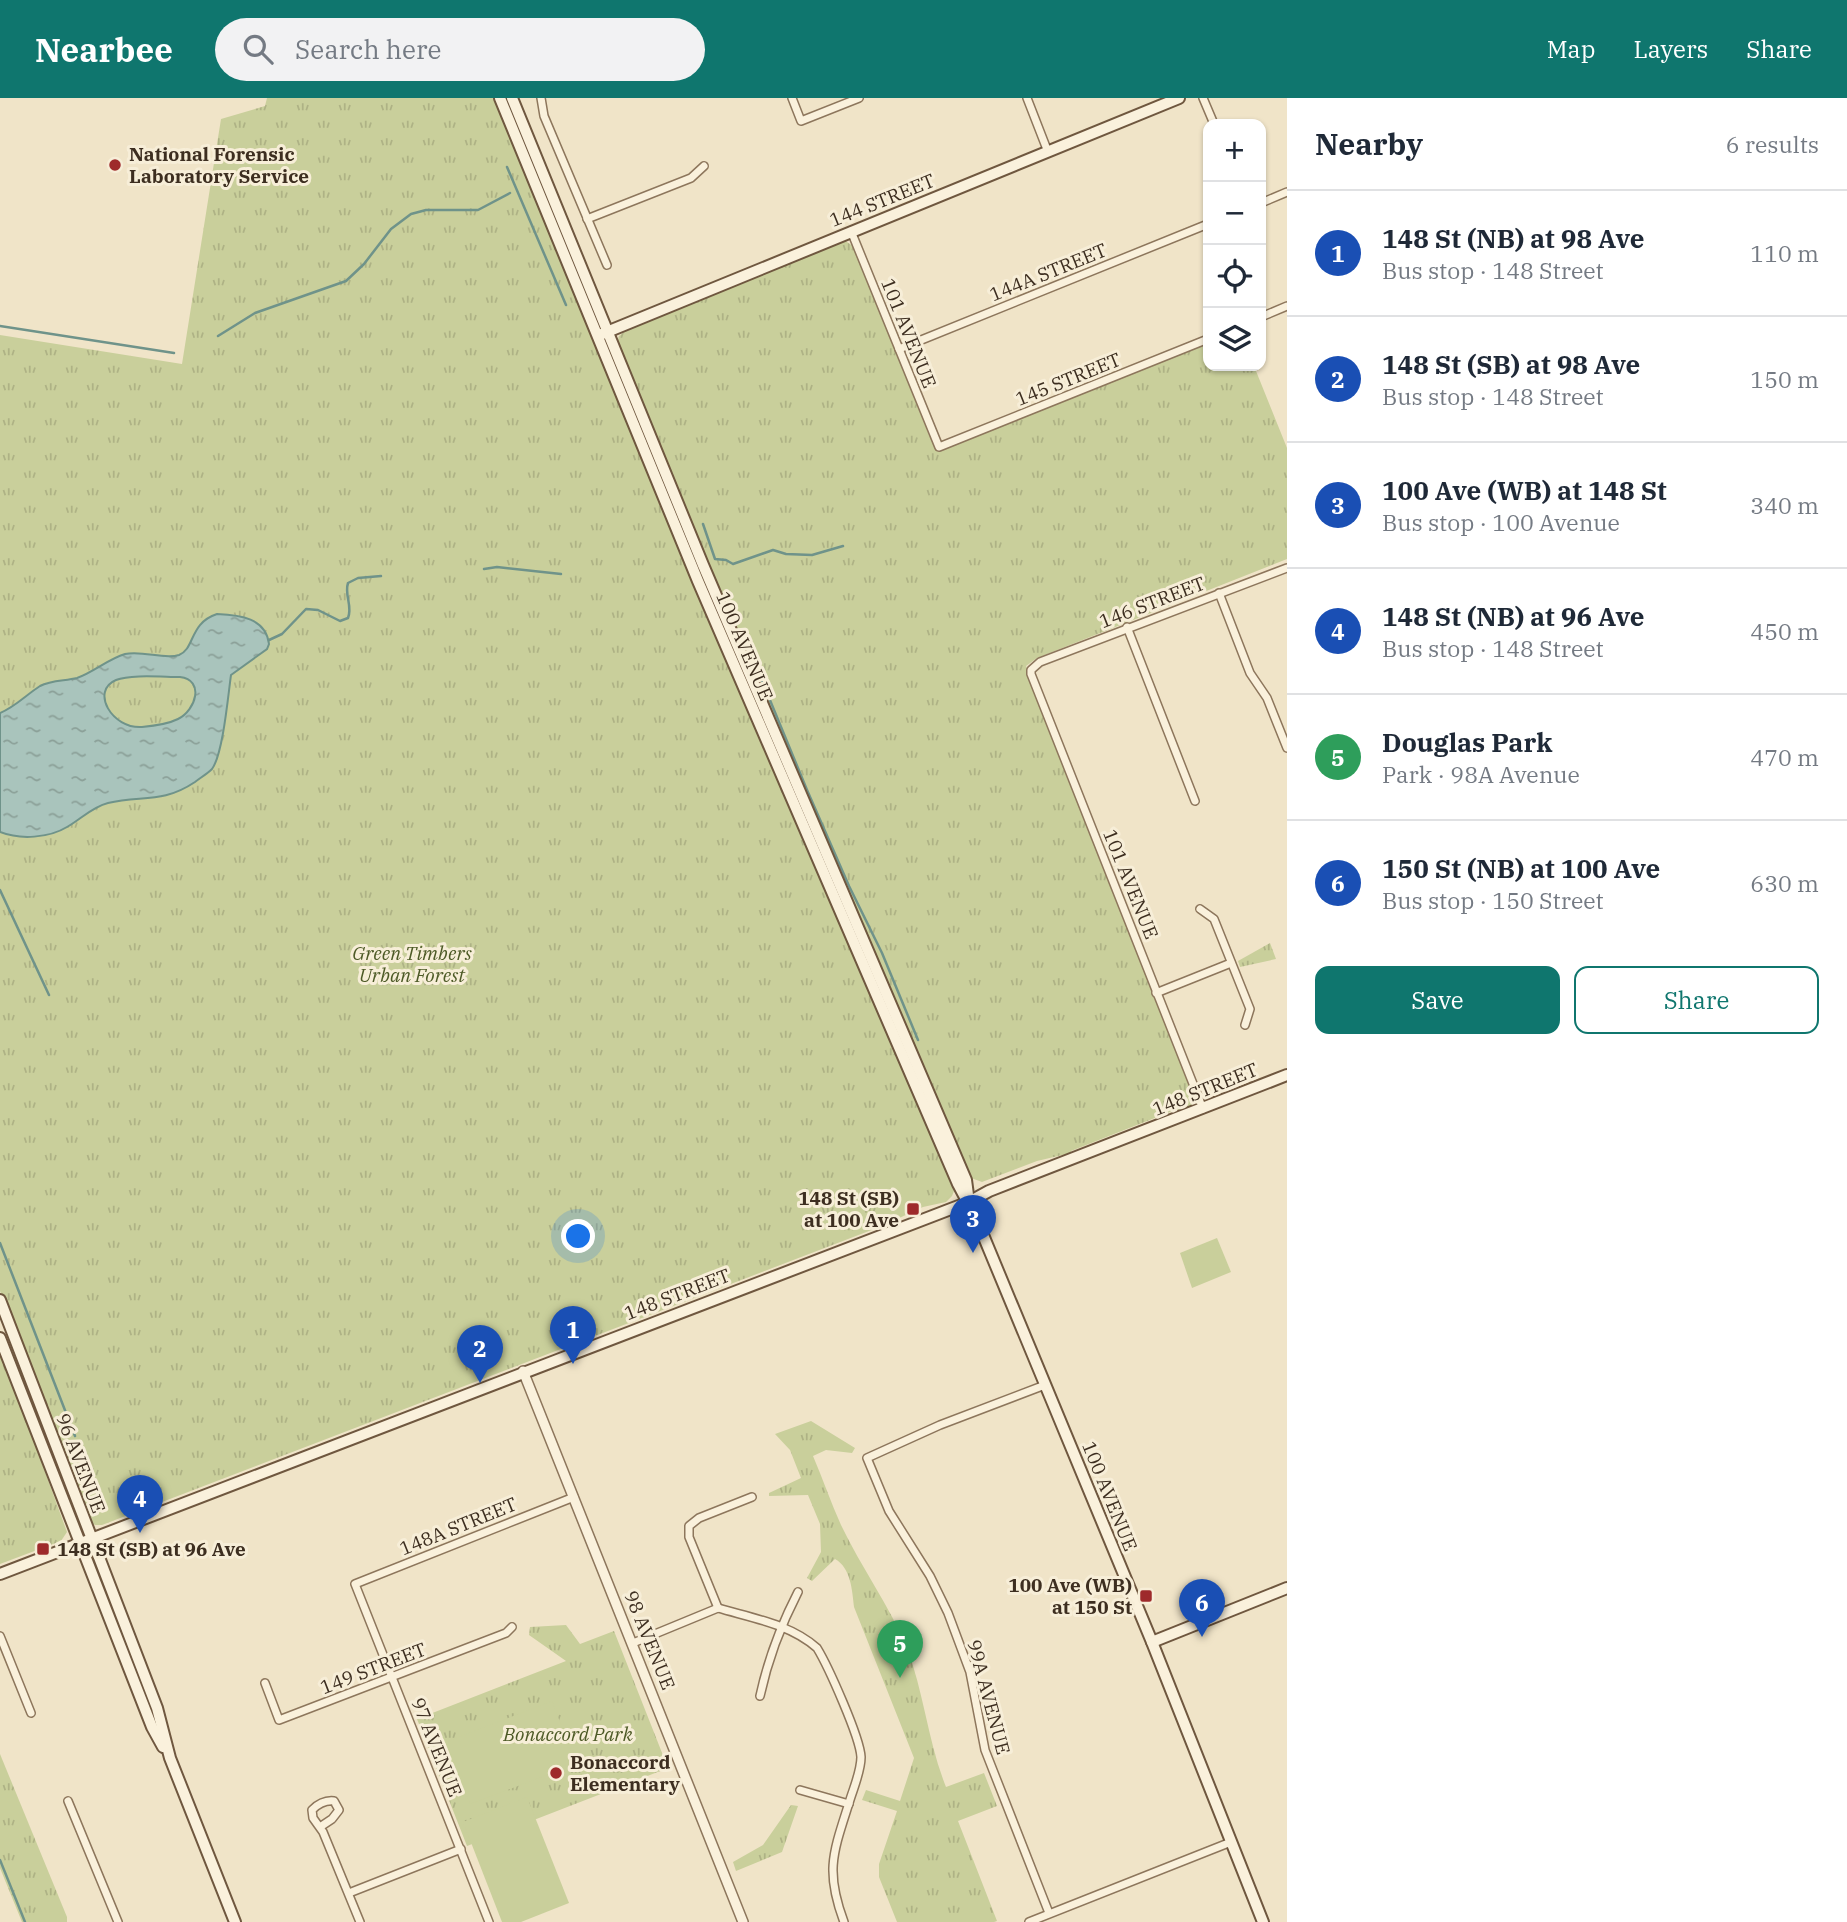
<!DOCTYPE html>
<html lang="en">
<head>
<meta charset="utf-8">
<style>
  :root { --surface:#fff; --page:#f2f2f3; --text:#1f2937; --muted:#747a83; --line:#e0e1e3; --accent:#0f766e }
  body { margin:0; font-family:"IBM Plex Serif",serif; background:var(--page); color:var(--text) }
  .controls { position:absolute; right:21px; top:21px; display:grid; overflow:hidden; border-radius:14px; box-shadow:0 2px 5px #0004 }
  .controls button { width:63px; height:63px; display:grid; place-items:center; padding:0; border:0; border-bottom:2px solid var(--line); background:var(--surface); color:var(--text); font:35px sans-serif }
  .you { position:absolute; left:579px; top:1139px; width:24px; height:24px; margin:-18px; border:5px solid #fff; border-radius:50%; background:#1a73e8; box-shadow:0 0 0 10px #1a73e833 }
  .badge { display:grid; place-items:center; width:46px; height:46px; border-radius:50%; background:var(--accent); color:#fff; font-size:23px; font-weight:700 }
  .pin { position:absolute; translate:-50% -58px; filter:drop-shadow(0 2px 4px #0008) }
  .pin::after { content:''; position:absolute; top:37px; width:24px; height:21px; background:inherit; clip-path:polygon(0 0,100% 0,50% 100%) }
  .list { margin:0; padding:0; list-style:none }
  h2 { display:flex; justify-content:space-between; align-items:center; height:91px; margin:0; padding:0 28px; font-size:30px }
  h2 small { font-size:23px; font-weight:400; color:var(--muted) }
  .list li { display:grid; grid-template-columns:46px 1fr auto; gap:21px; align-items:center; box-sizing:border-box; height:126px; padding:0 28px; border-top:2px solid var(--line) }
  .list b { display:block; font-size:26px; white-space:nowrap }
  .list p { margin:0; font-size:23px; white-space:nowrap; color:var(--muted) }
  .list em { font-size:23px; font-style:normal; color:var(--muted) }
  .actions { display:flex; gap:14px; padding:21px 28px }
  .actions a { flex:1; padding:16px 0; border:2px solid var(--accent); border-radius:14px; text-align:center; font-size:24px; color:var(--accent) }
  .actions .main { background:var(--accent); color:#fff }
  .icon { flex:none; width:38px; height:38px; fill:none; stroke:currentColor; stroke-width:2; stroke-linecap:round; stroke-linejoin:round }
  .map { position:relative; flex:none; width:1287px; height:1824px; overflow:hidden }
  header { display:flex; align-items:center; gap:42px; box-sizing:border-box; height:98px; padding:0 35px; background:var(--accent); color:#fff }
  header strong { font-size:33px }
  nav { display:flex; gap:38px; margin-inline-start:auto; font-size:24px }
  .search { width:490px; height:63px; background:var(--page); display:flex; align-items:center; gap:18px; box-sizing:border-box; padding:0 24px; border-radius:38px; color:var(--muted); font-size:26px }
  main { display:flex }
  aside { flex:1; background:var(--surface) }
  .map>svg:first-child { display:block }
  .park { fill:url(#park-tufts) }
  .garden { fill:#c9cf9b }
  .water { fill:url(#water-ripples); stroke:#6f938a; stroke-width:2; fill-rule:evenodd }
  .lines { fill:none; stroke-linecap:round; stroke-linejoin:round }
  .stream { stroke:#6f938a; stroke-width:2.5 }
  .minor-casing { stroke:#8d765c; stroke-width:10 }
  .tertiary-casing { stroke:#8d765c; stroke-width:12 }
  .secondary-casing { stroke:#6f573f; stroke-width:14 }
  .minor { stroke:#faf1dc; stroke-width:7 }
  .tertiary { stroke:#faf1dc; stroke-width:9 }
  .secondary { stroke:#faf1dc; stroke-width:10 }
  .poi-dot { fill:#9e2a2b; stroke:#f7eed8; stroke-width:2.5 }
  .labels { text-anchor:middle; dominant-baseline:central; stroke-width:6; stroke-linejoin:round; paint-order:stroke }
  .poi-label { font-size:19px; font-weight:bold; fill:#3d2e20; stroke:#f7eed8; text-anchor:start }
  .street-label { font-size:19px; fill:#3d2e20; stroke:#f7eed8 }
  .park-label { font-size:19px; font-style:italic; fill:#4d5a26; stroke:#f7eed8 }
</style>
</head>
<body>
<header>
<strong>Nearbee</strong>
<div class="search"><svg class="icon" aria-label="search" viewBox="0 0 24 24"><circle cx="10" cy="10" r="6"/><path d="M15 15l6 6"/></svg>Search here</div>
<nav><a>Map</a><a>Layers</a><a>Share</a></nav>
</header>
<main>
<div class="map">
<svg width="1287" height="1824" viewBox="0 0 1287 1824">
  <defs>
    <pattern id="park-tufts" width="24" height="20" patternUnits="userSpaceOnUse" patternTransform="scale(1.75)"><rect width="24" height="20" fill="#c9cf9b"/><path d="M3 7l-1-3M5 7V3M7 7l1-3M15 17l-1-3M17 17v-4M19 17l1-3" fill="none" stroke="#aeb285"/></pattern>
    <pattern id="water-ripples" width="26" height="14" patternUnits="userSpaceOnUse" patternTransform="scale(1.75)"><rect width="26" height="14" fill="#a9c4bc"/><path d="M2 4q2-2 4 0t4 0M15 11q2-2 4 0t4 0" fill="none" stroke="#8ba098"/></pattern>
  </defs>
  <rect width="100%" height="100%" fill="#f0e4c8"/>
  <g class="park">
    <polygon points="267,0 495,0 871,892 954,1093 952,1098 946,1104 923,1109 882,1128 102,1427 95,1427 88,1422 0,1193 0,237 182,266 221,21 265,8"/>
    <path d="M844,142L853,148L929,337L934,345H943L1208,243V268H1254L1287,350V461L1037,560L1026,568L1196,1000C1195,1010 1183,1013 1175,1012L1071,1053V1055L1037,1063L982,1084L971,1080L761,595L617,245L619,238L624,234L676,209Z"/>
    <polygon points="1270,845 1276,861 1240,869 1238,863"/>
    <polygon points="0,1250 67,1434 61,1443 0,1466"/>
    <path d="M811,1323L855,1350L852,1355L826,1352L813,1358C823,1381 831,1405 841,1427C861,1469 889,1507 907,1550C924,1595 928,1644 946,1689L984,1675L997,1708L958,1723L997,1823L994,1824H897L879,1779V1766L897,1713L862,1702L866,1692L900,1703L914,1660L854,1509C852,1492 851,1470 835,1461L812,1483L807,1480L821,1454L820,1426L808,1397L769,1398V1395L801,1380L790,1352L775,1336Z"/>
    <polygon points="566,1527 580,1546 614,1533 668,1670 467,1748 417,1621 566,1563 529,1537 530,1529"/>
    <polygon points="0,1656 67,1819 67,1824 22,1824 0,1770"/>
    <polygon points="791,1707 798,1708 782,1754 736,1773 733,1764 763,1747"/>
  </g>
  <g class="garden">
    <polygon points="1217,1140 1231,1174 1192,1190 1180,1155"/>
    <polygon points="552,1603 576,1666 470,1706 446,1644"/>
    <polygon points="527,1699 569,1805 521,1824 502,1824 463,1724"/>
  </g>
  <path class="water" d="M217,516C240,517 266,520 269,546L267,551L231,577C228,598 223,656 212,671C207,676 200,680 195,684C162,706 142,697 108,705C92,709 81,721 67,729C49,740 20,742 0,734V615C15,609 26,597 40,588C51,582 65,583 77,580C94,574 108,561 125,556C143,552 164,562 179,557C195,551 189,525 217,516ZM180,579C205,582 196,612 178,621C168,626 153,628 142,629C112,631 90,593 116,582C131,576 163,579 180,579Z"/>
  <g class="lines">
    <g class="stream">
      <polyline points="507,69 566,207"/>
      <polyline points="0,228 174,255"/>
      <polyline points="218,238 255,215 346,183 364,166 391,131 411,116 426,112 478,112 510,95"/>
      <polyline points="703,426 715,461 726,462 733,466 773,452 786,456 812,457 843,448"/>
      <polyline points="484,471 497,469 561,476"/>
      <path d="M269,542L282,536L306,511L318,512L340,523L348,520C353,508 344,497 348,485L358,480L381,478"/>
      <polyline points="746,544 807,692 849,788 882,855 918,942"/>
      <polyline points="0,792 49,897"/>
      <polyline points="0,1145 75,1338"/>
      <polyline points="0,1762 25,1824"/>
    </g>
    <defs>
      <g id="minor">
        <polyline points="541,0 544,18 607,167"/>
        <polyline points="792,0 801,23 859,0"/>
        <polyline points="1027,0 1048,54"/>
        <polyline points="1203,0 1214,26"/>
        <polyline points="1261,105 1287,94"/>
        <polyline points="587,121 691,80 704,68"/>
        <polyline points="851,133 939,349 1208,241"/>
        <polyline points="1261,219 1287,208"/>
        <polyline points="899,251 1208,126"/>
        <polyline points="1219,495 1250,575 1267,600 1287,650"/>
        <polyline points="1127,529 1195,703"/>
        <polyline points="1200,811 1214,821 1250,911 1245,927"/>
        <polyline points="1156,895 1231,865"/>
        <polyline points="1203,1011 1031,576 1031,572 1040,564 1287,470"/>
        <polyline points="1045,1287 940,1327 867,1360 889,1413 930,1478 948,1515 970,1574 985,1652 1049,1815"/>
        <path d="M718,1510C752,1520 790,1526 817,1550C828,1568 860,1639 861,1659C861,1674 853,1691 849,1705C833,1755 825,1773 844,1824"/>
        <polyline points="718,1510 689,1439 689,1428 699,1420 752,1399"/>
        <polyline points="0,1538 31,1615"/>
        <polyline points="633,1545 718,1510"/>
        <polyline points="265,1585 279,1622 506,1535 512,1529"/>
        <path d="M760,1598C768,1561 781,1527 798,1494"/>
        <polyline points="800,1692 849,1706"/>
        <polyline points="68,1703 118,1824"/>
        <path d="M320,1729L332,1721L339,1712L334,1703C325,1702 318,1706 312,1712L313,1720L323,1734L360,1824"/>
        <polyline points="349,1795 461,1751"/>
        <polyline points="489,1824 355,1486 574,1399"/>
        <polyline points="1029,1824 1231,1744"/>
      </g>
      <polyline id="tertiary" points="523,1273 743,1824"/>
      <g id="secondary">
        <polyline points="500,0 698,483 958,1086 976,1120 1152,1544 1263,1824"/>
        <polyline points="512,0 703,467 966,1082 968,1097"/>
        <polyline points="602,236 1179,0"/>
        <polyline points="0,1202 157,1610 170,1660 235,1824"/>
        <polyline points="0,1240 152,1629 163,1649"/>
        <polyline points="0,1476 969,1104 989,1093 1287,977"/>
        <polyline points="1152,1544 1287,1490"/>
      </g>
    </defs>
    <use href="#minor" class="minor-casing"/>
    <use href="#tertiary" class="tertiary-casing"/>
    <use href="#secondary" class="secondary-casing"/>
    <use href="#minor" class="minor"/>
    <use href="#tertiary" class="tertiary"/>
    <use href="#secondary" class="secondary"/>
  </g>
  <g class="poi-dot">
    <circle cx="115" cy="67" r="7"/>
    <rect x="906" y="1104" width="14" height="14" rx="3.5"/>
    <rect x="36" y="1444" width="14" height="14" rx="3.5"/>
    <rect x="1139" y="1491" width="14" height="14" rx="3.5"/>
    <circle cx="556" cy="1675" r="7"/>
  </g>
  <g class="labels">
    <g class="poi-label">
      <text x="129" y="56">National Forensic<tspan x="129" dy="22">Laboratory Service</tspan></text>
      <text x="899" y="1100" text-anchor="end">148 St (SB)<tspan x="899" dy="22">at 100 Ave</tspan></text>
      <text x="57" y="1451">148 St (SB) at 96 Ave</text>
      <text x="1132" y="1487" text-anchor="end">100 Ave (WB)<tspan x="1132" dy="22">at 150 St</tspan></text>
      <text x="570" y="1664">Bonaccord<tspan x="570" dy="22">Elementary</tspan></text>
    </g>
    <g class="street-label">
      <text transform="translate(882 102) rotate(-22)">144 STREET</text>
      <text transform="translate(1048 174) rotate(-22)">144A STREET</text>
      <text transform="translate(909 235) rotate(68)">101 AVENUE</text>
      <text transform="translate(1068 281) rotate(-22)">145 STREET</text>
      <text transform="translate(1152 504) rotate(-21)">146 STREET</text>
      <text transform="translate(745 548) rotate(67)">100 AVENUE</text>
      <text transform="translate(1131 786) rotate(68)">101 AVENUE</text>
      <text transform="translate(1205 991) rotate(-22)">148 STREET</text>
      <text transform="translate(677 1196) rotate(-21)">148 STREET</text>
      <text transform="translate(81 1365) rotate(69)">96 AVENUE</text>
      <text transform="translate(1110 1398) rotate(68)">100 AVENUE</text>
      <text transform="translate(458 1428) rotate(-22)">148A STREET</text>
      <text transform="translate(650 1542) rotate(68)">98 AVENUE</text>
      <text transform="translate(373 1570) rotate(-21)">149 STREET</text>
      <text transform="translate(989 1599) rotate(75)">99A AVENUE</text>
      <text transform="translate(437 1649) rotate(68)">97 AVENUE</text>
    </g>
    <g class="park-label">
      <text x="412" y="855">Green Timbers<tspan x="412" dy="22">Urban Forest</tspan></text>
      <text x="568" y="1636">Bonaccord Park</text>
    </g>
  </g>
</svg>
<div class="controls">
<button>+</button>
<button>−</button>
<button><svg class="icon" aria-label="locate" viewBox="0 0 24 24"><circle cx="12" cy="12" r="6"/><path d="M12 2v4M12 18v4M2 12h4M18 12h4"/></svg></button>
<button><svg class="icon" aria-label="layers" viewBox="0 0 24 24"><path d="M12 4l9 5-9 5-9-5zM3 14l9 5 9-5"/></svg></button>
</div>
<div class="you"></div>
<div class="pin badge" style="left:573px;top:1266px;background:#1a4fb4">1</div>
<div class="pin badge" style="left:480px;top:1285px;background:#1a4fb4">2</div>
<div class="pin badge" style="left:973px;top:1155px;background:#1a4fb4">3</div>
<div class="pin badge" style="left:140px;top:1435px;background:#1a4fb4">4</div>
<div class="pin badge" style="left:900px;top:1580px;background:#2e9e5b">5</div>
<div class="pin badge" style="left:1202px;top:1539px;background:#1a4fb4">6</div>
</div>
<aside>
<h2>Nearby<small>6 results</small></h2>
<ul class="list">
<li><span class="badge" style="background:#1a4fb4">1</span><div><b>148 St (NB) at 98 Ave</b><p>Bus stop · 148 Street</p></div><em>110 m</em></li>
<li><span class="badge" style="background:#1a4fb4">2</span><div><b>148 St (SB) at 98 Ave</b><p>Bus stop · 148 Street</p></div><em>150 m</em></li>
<li><span class="badge" style="background:#1a4fb4">3</span><div><b>100 Ave (WB) at 148 St</b><p>Bus stop · 100 Avenue</p></div><em>340 m</em></li>
<li><span class="badge" style="background:#1a4fb4">4</span><div><b>148 St (NB) at 96 Ave</b><p>Bus stop · 148 Street</p></div><em>450 m</em></li>
<li><span class="badge" style="background:#2e9e5b">5</span><div><b>Douglas Park</b><p>Park · 98A Avenue</p></div><em>470 m</em></li>
<li><span class="badge" style="background:#1a4fb4">6</span><div><b>150 St (NB) at 100 Ave</b><p>Bus stop · 150 Street</p></div><em>630 m</em></li>
</ul>
<div class="actions"><a class="main">Save</a><a>Share</a></div>
</aside>
</main>
</body>
</html>
